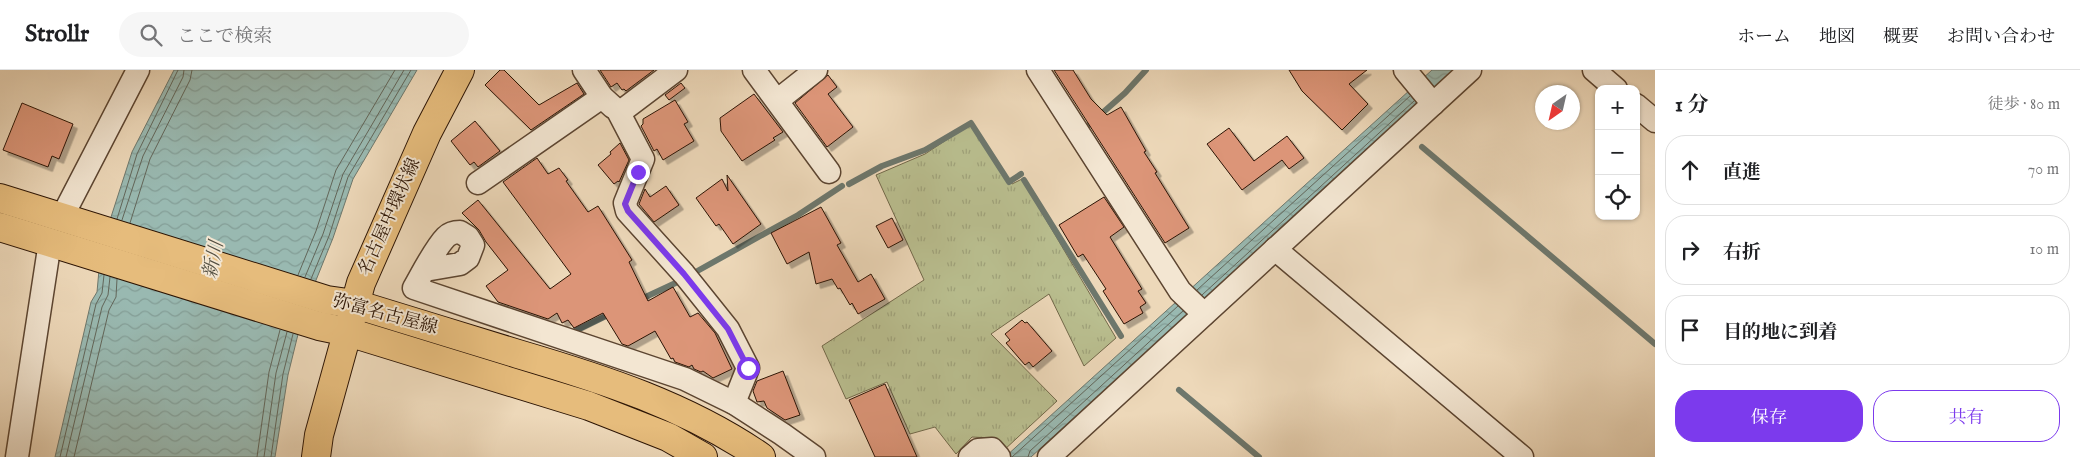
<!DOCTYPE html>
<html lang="ja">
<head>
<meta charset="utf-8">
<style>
  :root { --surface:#fff; --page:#f6f6f6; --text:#202124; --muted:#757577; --line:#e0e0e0; --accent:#7c3aed }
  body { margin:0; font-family:"IM FELL English","Noto Serif JP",serif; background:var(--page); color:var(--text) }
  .controls { position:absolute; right:15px; top:15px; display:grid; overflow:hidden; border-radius:10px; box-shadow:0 1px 4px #0004 }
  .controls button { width:45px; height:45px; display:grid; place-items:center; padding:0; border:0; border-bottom:1px solid var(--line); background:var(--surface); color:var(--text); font:25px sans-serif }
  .compass { position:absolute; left:1535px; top:15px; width:45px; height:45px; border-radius:50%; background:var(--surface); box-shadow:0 1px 4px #0004; rotate:214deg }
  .stop { position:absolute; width:15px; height:15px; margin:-11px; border:4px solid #7c3aed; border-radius:50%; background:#fff }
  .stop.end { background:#7c3aed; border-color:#fff; box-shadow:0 1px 5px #0008 }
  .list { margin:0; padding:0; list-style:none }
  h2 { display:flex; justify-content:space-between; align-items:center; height:65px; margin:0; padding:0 20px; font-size:21px }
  h2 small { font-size:16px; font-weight:400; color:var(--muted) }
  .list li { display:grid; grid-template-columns:32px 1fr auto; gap:15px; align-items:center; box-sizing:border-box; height:70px; margin:0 10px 10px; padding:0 10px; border:1px solid var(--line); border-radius:20px }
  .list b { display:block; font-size:19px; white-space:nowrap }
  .list em { font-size:16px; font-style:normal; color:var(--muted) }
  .actions { display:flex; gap:10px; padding:15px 20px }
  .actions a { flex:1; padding:11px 0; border:1px solid var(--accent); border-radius:20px; text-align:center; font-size:18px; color:var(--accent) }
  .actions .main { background:var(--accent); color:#fff }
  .icon { flex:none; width:28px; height:28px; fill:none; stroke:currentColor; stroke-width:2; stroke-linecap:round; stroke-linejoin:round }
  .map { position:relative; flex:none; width:1655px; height:387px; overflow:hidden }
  header { display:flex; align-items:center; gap:30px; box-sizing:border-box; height:70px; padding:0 25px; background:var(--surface); border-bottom:1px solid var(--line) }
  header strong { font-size:24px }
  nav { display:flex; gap:28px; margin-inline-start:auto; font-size:18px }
  .search { width:350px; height:45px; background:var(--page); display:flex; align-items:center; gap:12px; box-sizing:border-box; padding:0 18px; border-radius:28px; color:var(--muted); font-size:19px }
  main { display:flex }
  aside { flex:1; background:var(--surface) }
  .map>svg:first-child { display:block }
  .grass { fill:url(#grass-tufts); stroke:#72694a }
  .water { fill:url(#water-waves); stroke:#6d776c }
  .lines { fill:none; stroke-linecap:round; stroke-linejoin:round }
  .shore { stroke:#62665a; stroke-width:1 }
  .stream { stroke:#6d776c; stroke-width:6 }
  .building { fill:#dc9578; stroke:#2c1404; filter:url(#shadow) }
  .minor-casing { stroke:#5c4531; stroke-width:25 }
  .primary-casing { stroke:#2c1404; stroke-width:30 }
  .minor { stroke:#f3e6d2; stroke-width:22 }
  .primary { stroke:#e6bc7c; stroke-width:28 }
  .route { stroke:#7c3aed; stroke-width:6 }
  .labels { text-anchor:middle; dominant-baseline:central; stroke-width:4; stroke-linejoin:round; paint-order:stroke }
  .street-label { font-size:18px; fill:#2c1404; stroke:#f3e6d2 }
  .water-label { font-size:19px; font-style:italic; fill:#524e41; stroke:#f3e6d2 }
</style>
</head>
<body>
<header>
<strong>Strollr</strong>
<div class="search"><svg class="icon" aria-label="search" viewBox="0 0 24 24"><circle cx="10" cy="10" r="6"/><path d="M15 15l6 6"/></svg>ここで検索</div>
<nav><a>ホーム</a><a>地図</a><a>概要</a><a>お問い合わせ</a></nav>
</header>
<main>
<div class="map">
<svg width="1655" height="387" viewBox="0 0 1655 387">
  <defs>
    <pattern id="grass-tufts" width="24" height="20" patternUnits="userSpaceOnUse" patternTransform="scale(1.25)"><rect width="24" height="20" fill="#b9be8f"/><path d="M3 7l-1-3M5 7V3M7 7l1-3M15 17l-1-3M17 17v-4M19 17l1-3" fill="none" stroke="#9fa27a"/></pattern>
    <pattern id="water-waves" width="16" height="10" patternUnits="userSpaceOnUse" patternTransform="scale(1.25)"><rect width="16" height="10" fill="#99b9b1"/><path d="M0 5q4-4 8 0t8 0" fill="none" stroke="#849e97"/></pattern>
    <filter id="shadow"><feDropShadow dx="4.5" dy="4.5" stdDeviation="0" flood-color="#0004"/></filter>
  </defs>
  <rect width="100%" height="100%" fill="#edd8b9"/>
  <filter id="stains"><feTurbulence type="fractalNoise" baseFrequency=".004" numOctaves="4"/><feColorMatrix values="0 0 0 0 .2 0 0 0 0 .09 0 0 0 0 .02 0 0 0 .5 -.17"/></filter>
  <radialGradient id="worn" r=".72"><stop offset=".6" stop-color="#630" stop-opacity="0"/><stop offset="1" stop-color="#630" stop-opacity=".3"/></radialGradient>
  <polygon class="grass" points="972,53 1012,114 1022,109 1116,268 1084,296 1049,224 991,264 1057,331 1003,381 991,368 972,367 956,384 935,357 910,364 887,312 846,329 822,276 924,210 876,105 925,84"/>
  <g class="water">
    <polygon points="174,0 417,0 353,109 333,168 304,240 288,305 275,387 55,387 91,232 97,222 101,178 132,82"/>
    <polygon points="1432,0 1456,0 1031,387 1005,387"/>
  </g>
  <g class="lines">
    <g class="shore">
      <polyline points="117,149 137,84 178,0"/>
      <polyline points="122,150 143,86 183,7 184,0"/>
      <polyline points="130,153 150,89 190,10 192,0"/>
      <polyline points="298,205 316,161 336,100 395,0"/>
      <polyline points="305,207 323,164 343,104 404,0"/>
      <polyline points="311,209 329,166 348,107 411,0"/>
      <polyline points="1197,220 1410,26"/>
      <polyline points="1202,225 1414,31"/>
      <polyline points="60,387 96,234 102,223 104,205"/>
      <polyline points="66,387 102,237 108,225 110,207"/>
      <polyline points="74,387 109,240 116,227 117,209"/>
      <polyline points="257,387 269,302 280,260"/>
      <polyline points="264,387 276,303 287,262"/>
      <polyline points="271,387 283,304 293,264"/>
      <polyline points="1012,387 1178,236"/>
      <polyline points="1028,387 1030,381 1183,241"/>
    </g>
    <g class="stream">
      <polyline points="1083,60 1125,23 1146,0"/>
      <polyline points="1422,77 1655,274"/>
      <polyline points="1024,110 1121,266"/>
      <polyline points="849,114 882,96 925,80 971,53 1009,112 1021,104"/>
      <polyline points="692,204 798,145 842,116"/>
      <polyline points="639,230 682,210"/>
      <polyline points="575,261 612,243"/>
      <polyline points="1179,320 1259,387"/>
    </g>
  </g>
  <g class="building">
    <polygon points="500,0 504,0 539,35 577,13 584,24 531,60 485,15"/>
    <polygon points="600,0 654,0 626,21 624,19 622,20 617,13 611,17"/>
    <polygon points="1054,0 1073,0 1091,29 1107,45 1121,37 1146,81 1144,82 1157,102 1155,103 1189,158 1165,173"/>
    <polygon points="1289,0 1367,0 1349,14 1368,34 1342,60 1302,21"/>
    <polygon points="828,5 837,17 828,24 853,57 827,77 795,33"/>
    <polygon points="681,13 685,18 669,30 665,25"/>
    <polygon points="754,24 783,62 773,68 775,70 742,91 721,61 720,48"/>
    <polygon points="675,30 688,52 684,54 694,71 663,90 657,79 654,81 641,56 643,54 643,49"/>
    <polygon points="22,33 73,54 59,89 52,86 48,97 3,80"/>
    <polygon points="475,51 500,81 478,97 474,92 470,95 451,71"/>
    <polygon points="1229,58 1254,91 1287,66 1304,88 1289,99 1282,90 1242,120 1207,74"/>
    <polygon points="620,73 629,90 619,112 618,111 614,114 598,95 611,84 610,82"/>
    <polygon points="537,88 548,104 559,98 568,110 566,111 588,142 598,136 632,190 629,192 648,231 673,217 690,247 698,243 715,263 732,299 713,308 703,301 701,302 694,299 692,295 689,297 675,292 673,288 671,289 655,261 628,276 622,274 603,243 574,258 568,250 562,253 557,243 548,249 498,232 486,216 508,200 486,172 479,160 462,143 478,130 550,219 571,204 503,112"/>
    <polygon points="727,105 761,154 733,174 719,154 716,156 696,128 722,109 728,121"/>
    <polygon points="666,116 679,135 654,152 639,134 645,119 650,127"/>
    <polygon points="1104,127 1124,157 1110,167 1139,214 1142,219 1138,221 1146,233 1140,237 1143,243 1124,254 1103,221 1106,219 1083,184 1078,187 1059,155"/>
    <polygon points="821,137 841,173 837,175 858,212 871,204 885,229 858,244 852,233 850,235 840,218 838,219 832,209 816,214 809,182 787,194 771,163"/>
    <polygon points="892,148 903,170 888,178 876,156"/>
    <polygon points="1022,250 1025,253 1027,252 1052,281 1033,297 1029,292 1025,295 1006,273 1010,270 1005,264"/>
    <polygon points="783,301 800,345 785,350 767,338 764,331 757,332 753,321 757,311"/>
    <polygon points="885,314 917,387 875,387 849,330"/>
  </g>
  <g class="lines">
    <defs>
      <g id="minor">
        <polyline points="584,0 602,27 613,37"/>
        <polyline points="676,0 619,43 643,89 625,133 627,141 684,204 728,259 748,298 734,333"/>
        <polyline points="754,0 829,102"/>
        <polyline points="1038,0 1180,221 1204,244"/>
        <polyline points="1405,0 1433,34"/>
        <polyline points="1594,0 1616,19"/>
        <polyline points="778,30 816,0"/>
        <polyline points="1636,35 1655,51"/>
        <polyline points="478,113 602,27"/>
        <polyline points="62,147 138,0"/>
        <polyline points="1275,179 1522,387"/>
        <path d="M425,200L460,194L468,188L473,175L468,167L460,162C454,162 450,163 446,167C435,178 422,204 414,218L685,309L734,333L782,364L814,387"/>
        <polyline points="17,387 50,172"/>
        <polyline points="970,387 978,380 992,379 999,387"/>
        <polyline points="1049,387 1470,0"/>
      </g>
      <g id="primary">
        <path d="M0,128L327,230L355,234C409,251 464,267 518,284C603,309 687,336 761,387"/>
        <polyline points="0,157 319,256 348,262 589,336 668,367 703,387"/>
        <polyline points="316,387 319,365 361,213 427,63 460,0"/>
      </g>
    </defs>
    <use href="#minor" class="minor-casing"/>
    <use href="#primary" class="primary-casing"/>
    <use href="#minor" class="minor"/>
    <use href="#primary" class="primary"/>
  </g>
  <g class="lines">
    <polyline class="route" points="638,102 625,134 628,141 684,204 728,259 748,298"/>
  </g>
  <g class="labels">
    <g class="street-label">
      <text transform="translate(390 147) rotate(-66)">名古屋中環状線</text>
      <text transform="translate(385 245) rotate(15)">弥富名古屋線</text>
    </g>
    <g class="water-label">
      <text transform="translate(214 190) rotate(-79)">新川</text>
    </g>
  </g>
  <rect width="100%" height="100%" filter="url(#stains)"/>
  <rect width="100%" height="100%" fill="url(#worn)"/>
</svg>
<div class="controls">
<button>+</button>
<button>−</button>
<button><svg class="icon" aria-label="locate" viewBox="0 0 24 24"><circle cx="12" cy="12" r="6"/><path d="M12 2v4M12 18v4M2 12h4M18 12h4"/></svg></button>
</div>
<svg class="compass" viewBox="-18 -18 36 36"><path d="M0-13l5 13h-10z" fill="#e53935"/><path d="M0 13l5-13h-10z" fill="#757577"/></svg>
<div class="stop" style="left:748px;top:298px"></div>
<div class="stop end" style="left:638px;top:102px"></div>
</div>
<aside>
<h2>1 分<small>徒歩 · 80 m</small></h2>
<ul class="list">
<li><svg class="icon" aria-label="ahead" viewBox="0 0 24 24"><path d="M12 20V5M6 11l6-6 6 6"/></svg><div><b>直進</b></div><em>70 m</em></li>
<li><svg class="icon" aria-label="right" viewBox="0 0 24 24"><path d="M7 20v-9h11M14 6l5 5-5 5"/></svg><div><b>右折</b></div><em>10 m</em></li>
<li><svg class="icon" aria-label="arrive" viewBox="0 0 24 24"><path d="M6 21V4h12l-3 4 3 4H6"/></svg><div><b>目的地に到着</b></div></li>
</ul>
<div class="actions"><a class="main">保存</a><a>共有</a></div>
</aside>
</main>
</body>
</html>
